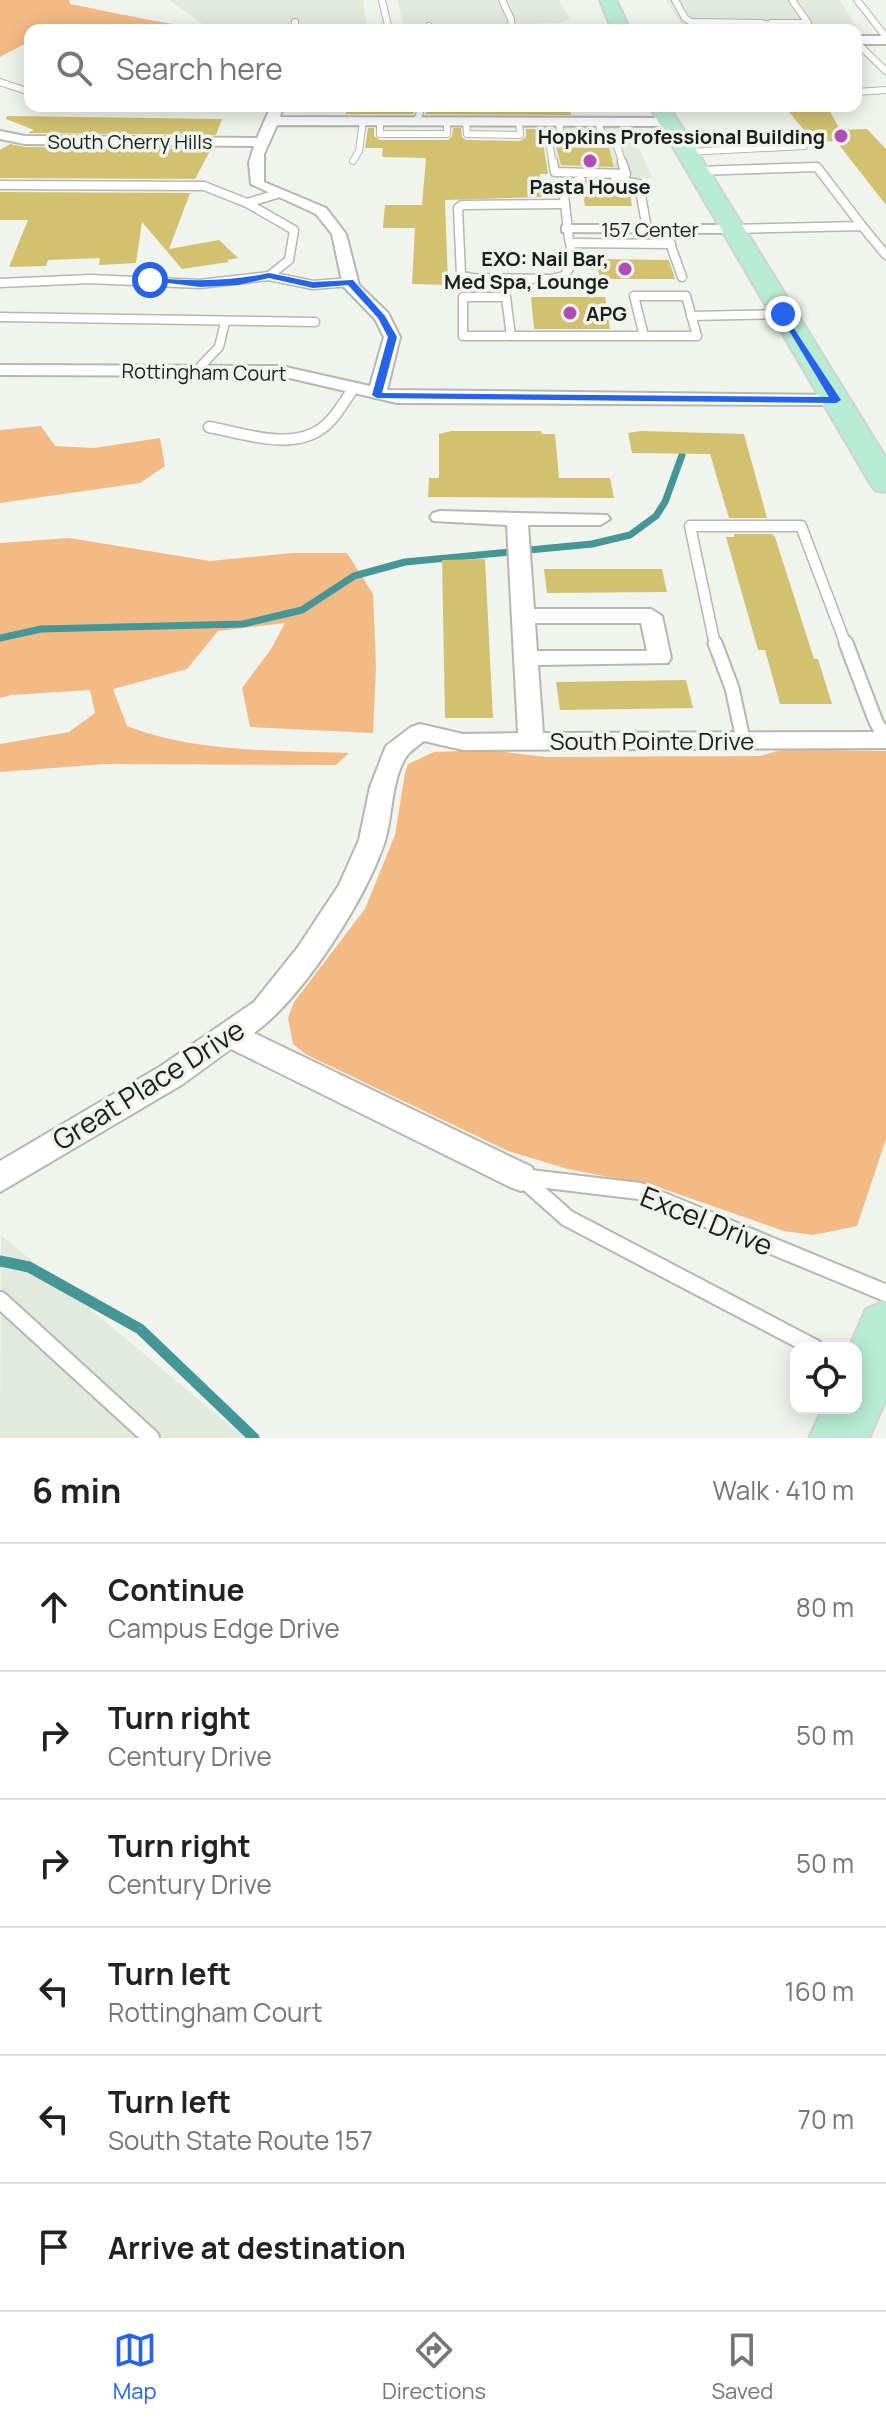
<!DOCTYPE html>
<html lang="en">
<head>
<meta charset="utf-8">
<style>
  :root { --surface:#fff; --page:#f6f6f6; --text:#222; --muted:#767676; --line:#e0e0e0; --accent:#2563eb }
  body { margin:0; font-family:Manrope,sans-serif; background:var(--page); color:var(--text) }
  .controls { position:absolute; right:24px; bottom:24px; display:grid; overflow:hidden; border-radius:16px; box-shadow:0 4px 20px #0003 }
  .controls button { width:72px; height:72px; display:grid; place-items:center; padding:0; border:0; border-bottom:2px solid var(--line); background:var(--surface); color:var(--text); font:40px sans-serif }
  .stop { position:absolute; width:24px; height:24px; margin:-18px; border:6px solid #2563eb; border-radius:50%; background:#fff }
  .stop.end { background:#2563eb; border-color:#fff; box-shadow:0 2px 8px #0008 }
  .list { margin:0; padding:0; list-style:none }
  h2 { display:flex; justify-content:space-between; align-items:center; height:104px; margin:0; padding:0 32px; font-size:34px }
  h2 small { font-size:26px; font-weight:400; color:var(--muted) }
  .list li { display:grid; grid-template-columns:52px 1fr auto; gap:24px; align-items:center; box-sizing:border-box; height:128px; padding:0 32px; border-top:2px solid var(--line) }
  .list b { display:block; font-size:30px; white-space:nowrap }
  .list p { margin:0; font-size:26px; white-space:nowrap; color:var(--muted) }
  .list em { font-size:26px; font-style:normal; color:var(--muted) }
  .icon { flex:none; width:44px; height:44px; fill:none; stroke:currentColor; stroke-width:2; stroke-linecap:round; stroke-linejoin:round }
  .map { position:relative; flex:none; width:886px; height:1438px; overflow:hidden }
  .search { position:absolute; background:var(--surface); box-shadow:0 4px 20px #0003; left:24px; right:24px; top:24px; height:88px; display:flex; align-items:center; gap:20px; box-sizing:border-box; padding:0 28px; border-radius:16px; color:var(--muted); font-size:30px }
  .sheet { height:872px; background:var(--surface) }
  nav { display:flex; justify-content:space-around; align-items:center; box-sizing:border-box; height:112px; border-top:2px solid var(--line); background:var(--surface); font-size:22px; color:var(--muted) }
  nav a { display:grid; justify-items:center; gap:4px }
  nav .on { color:var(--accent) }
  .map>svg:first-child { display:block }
  .built { fill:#e2ebdb }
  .green { fill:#f3ba85 }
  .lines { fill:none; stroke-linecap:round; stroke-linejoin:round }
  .stream-far1 { stroke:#459697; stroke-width:7 }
  .stream { stroke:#459697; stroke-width:11 }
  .building { fill:#d2c171 }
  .service-far4-casing { stroke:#b4b8b0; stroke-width:8 }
  .service-far3-casing { stroke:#b4b8b0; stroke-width:11 }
  .service-far2-casing { stroke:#b4b8b0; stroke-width:13 }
  .service-far1-casing { stroke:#b4b8b0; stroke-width:17 }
  .service-casing { stroke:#b4b8b0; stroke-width:20 }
  .minor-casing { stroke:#b4b8b0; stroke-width:4 }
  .tertiary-casing { stroke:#b4b8b0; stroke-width:4 }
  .primary-casing { stroke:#d2d2d1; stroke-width:4 }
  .service-far4 { stroke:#fff; stroke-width:6 }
  .service-far3 { stroke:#fff; stroke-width:8 }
  .service-far2 { stroke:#fff; stroke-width:10 }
  .service-far1 { stroke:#fff; stroke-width:13 }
  .service { stroke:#fff; stroke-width:16 }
  .minor { fill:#fff; fill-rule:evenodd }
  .tertiary { fill:#fff; fill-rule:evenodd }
  .primary { fill:#b8ecd4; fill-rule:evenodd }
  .route { fill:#2563eb }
  .poi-dot { fill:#af4eb6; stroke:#f0f4ec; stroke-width:3 }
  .labels { text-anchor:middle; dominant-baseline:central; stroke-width:7; stroke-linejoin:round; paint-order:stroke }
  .far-poi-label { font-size:20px; font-weight:bold; fill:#1c1e1b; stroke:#f0f4ec; text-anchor:end }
  .far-street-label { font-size:20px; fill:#1c1e1b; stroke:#f0f4ec }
  .street-label { font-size:24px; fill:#1c1e1b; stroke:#f0f4ec }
  .near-street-label { font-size:28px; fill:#1c1e1b; stroke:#f0f4ec }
</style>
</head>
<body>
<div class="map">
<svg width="886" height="1438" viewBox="0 0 886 1438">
  <rect width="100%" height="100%" fill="#f0f4ec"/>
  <g class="built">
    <polygon points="169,0 363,0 367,27 207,27"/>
    <polygon points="397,0 559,0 570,19 559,23 404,27"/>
    <polygon points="666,0 840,0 857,29 684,28"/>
    <polygon points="543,127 629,127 653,178 550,178"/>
    <polygon points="1,1235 245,1438 0,1438"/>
  </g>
  <g class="green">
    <path d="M0,0H69L70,4C121,14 171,26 223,30H30V41L0,57Z"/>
    <polygon points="41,426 55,446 94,448 160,438 165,466 140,483 0,503 0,430"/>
    <path d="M69,538L210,561L292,553H347L373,594L376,667L373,733L250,727L242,688L271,649L285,623L218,631L187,669L113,689L127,726C195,753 277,750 349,753L336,765L105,764L0,772V744L69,732L95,713L90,690L11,695L0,698V543Z"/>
    <polygon points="784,749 886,751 886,1139 857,1226 813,1235 784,1231 658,1187 568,1169 508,1151 305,1054 293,1044 288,1018 294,1002 365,909 395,835 405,773 408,764 434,752 487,750 547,757 760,756"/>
  </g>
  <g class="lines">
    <polyline class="stream-far1" points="0,638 41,629 243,624 302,610 354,576 405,562 592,544 630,535 656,516 665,502 682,455"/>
    <polyline class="stream" points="0,1261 29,1267 140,1329 254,1438"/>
  </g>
  <g class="building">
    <polygon points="347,106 416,106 413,114 346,114"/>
    <polygon points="428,106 569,106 571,115 426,114"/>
    <polygon points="784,106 827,106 840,130 867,129 886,149 886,205 836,141 814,142"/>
    <polygon points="7,116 222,119 216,135 28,133 34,130 6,119"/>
    <polygon points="368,128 374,128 374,136 380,140 448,140 452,136 453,128 461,128 462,137 466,140 520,141 526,137 526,129 554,129 555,134 543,142 548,174 540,174 542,197 445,200 448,285 412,284 415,228 383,228 385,205 422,205 426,158 382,157 383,148 365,148"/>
    <polygon points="10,144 25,147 211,149 195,179 0,178 0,150"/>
    <polygon points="556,147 609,148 614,167 561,165"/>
    <polygon points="588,180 608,180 613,187 629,189 632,206 585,206 582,187"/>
    <polygon points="0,192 190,193 169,249 219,240 238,258 227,260 229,262 182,269 142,222 136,263 99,265 100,258 48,260 46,266 9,267 28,220 0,220"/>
    <polygon points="596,259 669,260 675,279 600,279"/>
    <polygon points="531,297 605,297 610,329 534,329"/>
    <polygon points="451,431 541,431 542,434 555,434 559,478 610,478 614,498 428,497 429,478 439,478 439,434"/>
    <polygon points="641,431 744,434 767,518 729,518 710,454 632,453 628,433"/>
    <polygon points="734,534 772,534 775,537 814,659 818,659 832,704 780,704 765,650 758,650 726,537 734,537"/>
    <polygon points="485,559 493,718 445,718 442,560"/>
    <polygon points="544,569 662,569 667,592 547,593"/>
    <polygon points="686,680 693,708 560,710 556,682"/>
  </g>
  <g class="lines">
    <defs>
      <g id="service-far4">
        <polyline points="382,0 389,30"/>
        <polyline points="502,0 511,19 512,30"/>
        <polyline points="675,0 685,18 691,22 761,23 779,27"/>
        <polyline points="857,0 886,37"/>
        <polyline points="771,23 808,23 792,0"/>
        <polyline points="294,30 295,22"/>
        <polyline points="427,30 429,26"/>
        <polyline points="856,42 886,71"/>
        <polyline points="0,82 30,92"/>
        <polyline points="856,92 886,90"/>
        <polyline points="380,121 380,134 447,134 447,121"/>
        <polyline points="417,121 422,106"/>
        <polyline points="466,121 467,134 520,135 519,121"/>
        <polyline points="598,122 601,131 615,140 623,164"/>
        <polyline points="555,141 613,141"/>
        <polyline points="686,152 804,146"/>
        <polyline points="353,161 359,151 363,121"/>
        <polyline points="553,164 549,144 561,137 559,122"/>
      </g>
      <g id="service-far3">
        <polyline points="553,162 555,172 626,174 622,162"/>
        <polyline points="697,171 817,167 862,226"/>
        <polyline points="615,180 639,184 647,229"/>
        <polyline points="0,185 204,186 247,203 277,194"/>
        <polyline points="247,203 294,230 289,260 269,276"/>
        <polyline points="565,204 462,205 458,208 461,275 472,278 552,279 564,276 573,262 570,243 671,244"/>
        <polyline points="665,229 682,277"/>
        <polyline points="732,229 862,226 886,255"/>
        <polyline points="569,240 563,186 581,180"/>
        <polyline points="0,283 90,279 200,284 269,276 313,285 350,282"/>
        <polygon points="634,296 686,296 697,336 644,336"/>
        <polygon points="463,297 506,297 511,336 463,336"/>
        <polyline points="691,316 783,314"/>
        <polyline points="0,317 315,322"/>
        <polyline points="511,336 644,336"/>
        <polyline points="197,370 219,347 225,322"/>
      </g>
      <g id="service-far2">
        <path d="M209,427C243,433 290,451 321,429C335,419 344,402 353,389"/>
        <polyline points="715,645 690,526 801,526 846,645"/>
      </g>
      <g id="service-far1">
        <polyline points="715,643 732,688 743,739"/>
        <polyline points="846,643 876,722 886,739"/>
      </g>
      <g id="service">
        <polyline points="521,1177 567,1218 815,1348"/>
        <polyline points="522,1177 639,1191 886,1293"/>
        <polyline points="0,1300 151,1438"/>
      </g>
      <g id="minor">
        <polygon points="271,106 283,106 280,117 668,118 674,122 668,126 277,125 264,154 264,182 326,208 346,234 359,285 388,313 400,337 387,390 836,395 845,400 836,405 397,403 281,376 0,375 0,365 281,366 370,386 384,337 375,319 343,286 332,234 316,214 251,184 249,163 254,146 25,144 0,139 0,131 25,136 257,138"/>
        <polygon points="567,225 732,225 739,229 732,233 562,232 562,226"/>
        <path d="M440,511L607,515L610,519L600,525H528L534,609H651L662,616L671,658L668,663L538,665L543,733L886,732V748L463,750L424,741C419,745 410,751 406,757C391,781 393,814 385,841C366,899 303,998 254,1033L532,1167L537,1177L532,1187L521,1191L510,1187L231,1049L183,1084L0,1192V1161L161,1066L254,1002L298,947L339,885L359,840L370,787L386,746L411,727L420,724L463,734L518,733L507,525L433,521L430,517L433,513ZM535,623H641L647,651H537Z"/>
      </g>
      <rect id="tertiary" x="856" y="36" width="30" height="8"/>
      <g id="primary">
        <polygon points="600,0 616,0 630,30 612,30"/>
        <polygon points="649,106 669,106 886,458 886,492 875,490 870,483"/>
        <polygon points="886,1301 886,1399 869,1438 809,1438 823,1408 856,1408 856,1348 849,1348 866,1309"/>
      </g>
    </defs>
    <use href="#service-far4" class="service-far4-casing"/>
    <use href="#service-far3" class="service-far3-casing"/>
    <use href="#service-far2" class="service-far2-casing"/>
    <use href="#service-far1" class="service-far1-casing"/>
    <use href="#service" class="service-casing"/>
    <use href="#minor" class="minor-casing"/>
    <use href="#tertiary" class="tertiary-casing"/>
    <use href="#primary" class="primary-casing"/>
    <use href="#service-far4" class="service-far4"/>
    <use href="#service-far3" class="service-far3"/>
    <use href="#service-far2" class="service-far2"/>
    <use href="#service-far1" class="service-far1"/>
    <use href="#service" class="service"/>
    <use href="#minor" class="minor"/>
    <use href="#tertiary" class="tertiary"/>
    <use href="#primary" class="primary"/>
  </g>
  <path class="route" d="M269,273L313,282L353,280L385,316L397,337L382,393L829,397L779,314L783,312L841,400L836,403L377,398L372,395L388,337L378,318L348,285L313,288L269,278L238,285L200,287L145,280L150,278C191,281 229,282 269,273Z"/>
  <g class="poi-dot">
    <circle cx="841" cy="136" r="8"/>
    <circle cx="590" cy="161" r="8"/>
    <circle cx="625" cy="269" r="8"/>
    <circle cx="570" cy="313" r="8"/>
  </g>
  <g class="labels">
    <g class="far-poi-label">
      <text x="825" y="136">Hopkins Professional Building</text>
      <text x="590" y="186" text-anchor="middle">Pasta House</text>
      <text x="609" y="258">EXO: Nail Bar,<tspan x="609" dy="23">Med Spa, Lounge</tspan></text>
      <text x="586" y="313" text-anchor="start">APG</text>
    </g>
    <g class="far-street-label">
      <text x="130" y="141">South Cherry Hills</text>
      <text x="650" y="229">157 Center</text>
      <text transform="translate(204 372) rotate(1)">Rottingham Court</text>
    </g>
    <g class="street-label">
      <text x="652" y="740">South Pointe Drive</text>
    </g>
    <g class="near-street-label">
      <text transform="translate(148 1084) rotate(-32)">Great Place Drive</text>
      <text transform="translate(707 1220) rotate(22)">Excel Drive</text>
    </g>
  </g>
</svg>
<div class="controls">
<button><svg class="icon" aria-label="locate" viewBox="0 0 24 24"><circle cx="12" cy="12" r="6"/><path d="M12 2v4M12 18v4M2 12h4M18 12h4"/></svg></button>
</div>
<div class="stop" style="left:150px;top:280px"></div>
<div class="stop end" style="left:783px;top:314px"></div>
<div class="search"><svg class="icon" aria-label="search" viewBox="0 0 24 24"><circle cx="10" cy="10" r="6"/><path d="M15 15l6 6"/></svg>Search here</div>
</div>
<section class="sheet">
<h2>6 min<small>Walk · 410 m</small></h2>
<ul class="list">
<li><svg class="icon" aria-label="ahead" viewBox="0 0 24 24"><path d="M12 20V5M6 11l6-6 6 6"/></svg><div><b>Continue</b><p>Campus Edge Drive</p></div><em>80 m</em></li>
<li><svg class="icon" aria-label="right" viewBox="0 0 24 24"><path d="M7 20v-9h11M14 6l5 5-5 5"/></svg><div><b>Turn right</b><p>Century Drive</p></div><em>50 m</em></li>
<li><svg class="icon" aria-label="right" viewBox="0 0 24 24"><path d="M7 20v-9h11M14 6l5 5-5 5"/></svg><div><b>Turn right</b><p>Century Drive</p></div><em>50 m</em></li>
<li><svg class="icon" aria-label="left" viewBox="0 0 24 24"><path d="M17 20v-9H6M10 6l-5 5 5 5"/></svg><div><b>Turn left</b><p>Rottingham Court</p></div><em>160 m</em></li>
<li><svg class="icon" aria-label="left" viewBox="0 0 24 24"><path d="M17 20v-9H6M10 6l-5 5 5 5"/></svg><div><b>Turn left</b><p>South State Route 157</p></div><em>70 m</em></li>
<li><svg class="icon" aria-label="arrive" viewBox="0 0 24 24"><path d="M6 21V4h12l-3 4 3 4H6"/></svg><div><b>Arrive at destination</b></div></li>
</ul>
</section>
<nav>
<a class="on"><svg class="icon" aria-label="map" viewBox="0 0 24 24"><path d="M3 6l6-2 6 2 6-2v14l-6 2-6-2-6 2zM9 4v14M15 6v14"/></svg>Map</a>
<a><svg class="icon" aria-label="directions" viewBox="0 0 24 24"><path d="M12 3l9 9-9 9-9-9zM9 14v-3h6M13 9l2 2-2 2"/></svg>Directions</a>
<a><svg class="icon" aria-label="saved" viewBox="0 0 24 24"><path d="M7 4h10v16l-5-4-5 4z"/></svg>Saved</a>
</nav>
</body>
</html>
